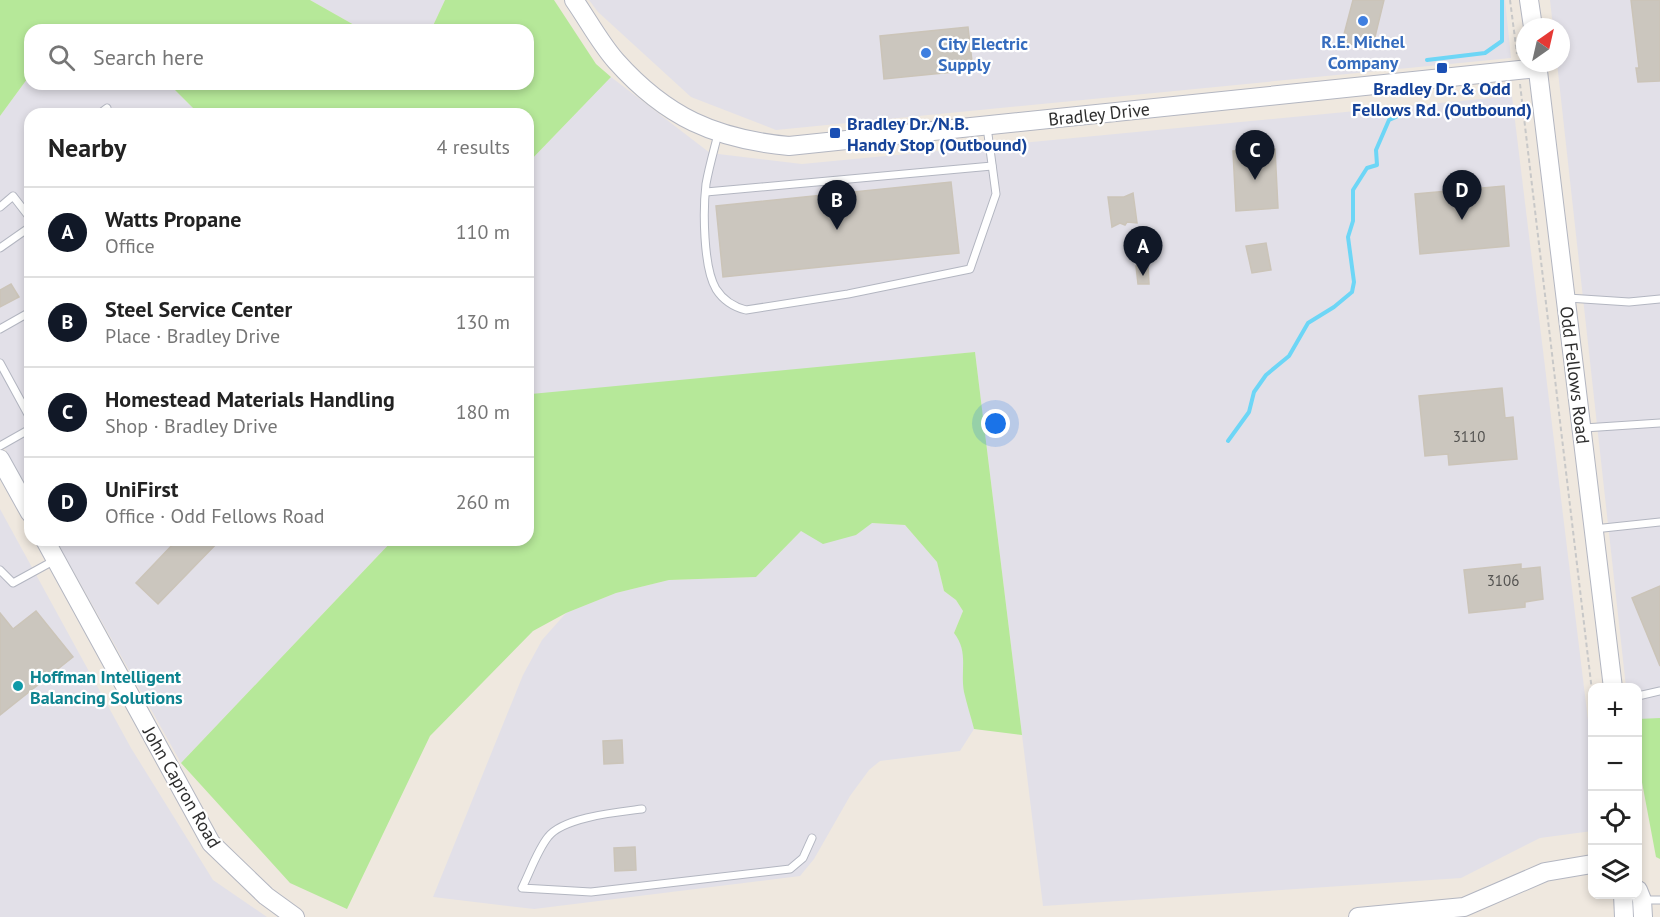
<!DOCTYPE html>
<html lang="en">
<head>
<meta charset="utf-8">
<style>
  :root { --surface:#fff; --page:#f2f2f2; --text:#222; --muted:#767676; --line:#e0e0e0; --accent:#111827 }
  body { margin:0; font-family:"PT Sans",sans-serif; background:var(--page); color:var(--text) }
  .controls { position:absolute; right:18px; bottom:18px; display:grid; overflow:hidden; border-radius:12px; box-shadow:0 3px 9px #0003 }
  .controls button { width:54px; height:54px; display:grid; place-items:center; padding:0; border:0; border-bottom:2px solid var(--line); background:var(--surface); color:var(--text); font:30px sans-serif }
  .compass { position:absolute; left:1516px; top:18px; width:54px; height:54px; border-radius:50%; background:var(--surface); box-shadow:0 3px 9px #0003; rotate:34deg }
  .you { position:absolute; left:996px; top:424px; width:21px; height:21px; margin:-15px; border:4px solid #fff; border-radius:50%; background:#1a73e8; box-shadow:0 0 0 9px #1a73e833 }
  .badge { display:grid; place-items:center; width:39px; height:39px; border-radius:50%; background:var(--accent); color:#fff; font-size:20px; font-weight:700 }
  .pin { position:absolute; translate:-50% -50px; filter:drop-shadow(0 2px 3px #0008) }
  .pin::after { content:''; position:absolute; top:32px; width:21px; height:18px; background:inherit; clip-path:polygon(0 0,100% 0,50% 100%) }
  .list { margin:0; padding:0; list-style:none }
  h2 { display:flex; justify-content:space-between; align-items:center; height:78px; margin:0; padding:0 24px; font-size:26px }
  h2 small { font-size:20px; font-weight:400; color:var(--muted) }
  .list li { display:grid; grid-template-columns:39px 1fr auto; gap:18px; align-items:center; box-sizing:border-box; height:90px; padding:0 24px; border-top:2px solid var(--line) }
  .list b { display:block; font-size:22px; white-space:nowrap }
  .list p { margin:0; font-size:20px; white-space:nowrap; color:var(--muted) }
  .list em { font-size:20px; font-style:normal; color:var(--muted) }
  .icon { flex:none; width:33px; height:33px; fill:none; stroke:currentColor; stroke-width:2; stroke-linecap:round; stroke-linejoin:round }
  .map { position:relative; flex:none; width:1660px; height:917px; overflow:hidden }
  .search { position:absolute; background:var(--surface); box-shadow:0 3px 9px #0003; left:24px; top:24px; width:510px; height:66px; display:flex; align-items:center; gap:15px; box-sizing:border-box; padding:0 21px; border-radius:18px; color:var(--muted); font-size:22px }
  .panel { position:absolute; background:var(--surface); box-shadow:0 3px 9px #0003; left:24px; top:108px; width:510px; height:438px; border-radius:18px }
  .map>svg:first-child { display:block }
  .industrial { fill:#e2e0e8 }
  .green { fill:#b6e899 }
  .lines { fill:none; stroke-linecap:round; stroke-linejoin:round }
  .stream { stroke:#6dd6f6; stroke-width:4 }
  .building { fill:#cbc6be; stroke:#cbc4b8; stroke-width:1.5 }
  .lane-casing { stroke:#b3b6c1; stroke-width:9 }
  .secondary-casing { stroke:#b3b6c1; stroke-width:20 }
  .path { stroke:#c8c8c8; stroke-width:2; stroke-dasharray:4.5 3; stroke-linecap:butt }
  .lane { stroke:#fff; stroke-width:7 }
  .secondary { stroke:#fff; stroke-width:18 }
  .shop-dot { fill:#3f7fe0; stroke:#fff; stroke-width:2 }
  .transit-dot { fill:#1a4fb4; stroke:#fff; stroke-width:2 }
  .culture-dot { fill:#0f9aa8; stroke:#fff; stroke-width:2 }
  .labels { text-anchor:middle; dominant-baseline:central; stroke-width:4.5; stroke-linejoin:round; paint-order:stroke }
  .number-label { font-size:15px; fill:#545351 }
  .shop-label { font-size:18px; font-weight:bold; fill:#366cbe; stroke:#fff }
  .transit-label { font-size:18px; font-weight:bold; fill:#164399; stroke:#fff }
  .street-label { font-size:18px; fill:#2d2d2d; stroke:#fff }
  .culture-label { font-size:18px; font-weight:bold; fill:#0d838f; stroke:#fff; text-anchor:start }
</style>
</head>
<body>
<div class="map">
<svg width="1660" height="917" viewBox="0 0 1660 917">
  <rect width="100%" height="100%" fill="#efe8df"/>
  <g class="industrial">
    <polygon points="310,0 445,0 431,30 363,30"/>
    <polygon points="589,0 1505,0 1511,58 776,130 691,97 598,12"/>
    <polygon points="1550,0 1660,0 1660,718 1656,719 1638,719 1638,688 1626,687 1557,63 1561,63 1561,27 1553,27"/>
    <polygon points="30,75 30,84 169,84 199,114 30,114 30,493 0,440 0,116"/>
    <polygon points="611,77 710,153 802,164 1512,96 1592,753 1592,831 1540,838 1461,878 1043,906 975,352 528,397 528,163"/>
    <polygon points="0,509 131,748 213,880 267,917 0,917"/>
    <polygon points="871,523 905,525 937,562 944,591 956,600 963,611 954,633 962,642 965,664 964,690 974,729 960,751 880,761 869,770 850,796 814,859 800,876 534,909 433,897 523,675 542,640 566,613 616,593 669,580 756,577 801,531 856,535"/>
    <polygon points="56,540 393,540 181,763"/>
  </g>
  <g class="green">
    <polygon points="0,0 310,0 363,30 30,30 30,75 0,116"/>
    <polygon points="445,0 554,0 596,64 611,77 528,163 528,114 199,114 169,84 528,84 528,30 431,30"/>
    <path d="M975,352L1022,735L974,729C971,717 967,705 964,692C960,670 969,652 954,633L963,611L956,600L944,591L937,562L905,525L872,523L856,535L823,544L801,531L756,577L669,580L616,593L566,613L533,631L430,736L347,909L290,883L181,763L393,540H528V397L531,394Z"/>
    <polygon points="1660,718 1660,859 1656,857 1638,761 1638,719"/>
  </g>
  <g class="lines">
    <g class="stream">
      <polyline points="1427,60 1485,53 1502,41 1502,0"/>
      <polyline points="1228,441 1249,412 1254,392 1266,375 1289,356 1308,323 1334,307 1352,292 1354,282 1348,237 1353,221 1353,190 1367,168 1377,165 1376,150 1389,120 1396,117 1399,108"/>
    </g>
  </g>
  <g class="building">
    <polygon points="1353,0 1384,0 1372,49 1342,42"/>
    <polygon points="1631,0 1660,0 1660,81 1638,82 1636,68 1639,68"/>
    <polygon points="968,27 973,70 884,79 880,36"/>
    <polygon points="1275,149 1278,208 1236,211 1233,151"/>
    <polygon points="951,182 959,253 723,277 716,206"/>
    <polygon points="1504,186 1509,246 1420,254 1415,194"/>
    <polygon points="1133,193 1137,223 1127,222 1125,225 1120,223 1112,227 1108,197 1124,197"/>
    <polygon points="1266,243 1271,270 1252,273 1246,246"/>
    <polygon points="1148,265 1149,284 1138,284 1136,266"/>
    <polygon points="11,284 19,297 0,307 0,290"/>
    <polygon points="1502,388 1505,418 1513,417 1517,459 1449,465 1448,454 1425,456 1419,396"/>
    <polygon points="177,540 220,540 158,604 136,583"/>
    <polygon points="1521,564 1521,569 1540,567 1543,599 1525,602 1525,607 1469,613 1464,570"/>
    <polygon points="1660,586 1660,666 1632,598"/>
    <polygon points="36,611 73,657 0,715 0,613 13,629"/>
    <polygon points="622,740 623,763 604,764 603,741"/>
    <polygon points="635,847 636,870 615,871 614,848"/>
  </g>
  <g class="lines">
    <defs>
      <g id="lane">
        <polyline points="99,114 107,108"/>
        <path d="M718,134C714,150 709,167 706,184C703,209 703,267 716,289C723,300 734,307 746,310L848,294L970,269L996,194L987,127"/>
        <polyline points="706,192 992,166"/>
        <polyline points="0,207 13,196 30,218"/>
        <polyline points="0,248 30,227"/>
        <polyline points="1568,298 1629,302 1660,299"/>
        <polyline points="0,329 30,312"/>
        <polyline points="0,363 30,418"/>
        <polyline points="1584,428 1660,423"/>
        <polyline points="0,446 30,429"/>
        <polyline points="1594,529 1660,522"/>
        <polyline points="0,570 13,583 55,560"/>
        <polyline points="1638,696 1660,691"/>
        <path d="M642,809C619,812 563,817 548,837C537,851 530,872 522,888L591,892L790,869L803,858L812,838"/>
        <polyline points="1644,900 1660,900"/>
      </g>
      <g id="secondary">
        <path d="M574,0C588,20 600,43 616,61C666,117 715,139 789,146L1538,68"/>
        <polyline points="1529,0 1533,27"/>
        <polyline points="1537,63 1613,688"/>
        <polyline points="0,459 30,513"/>
        <polyline points="45,540 211,843 266,896 295,917"/>
        <polyline points="1638,890 1642,900 1643,917"/>
        <polyline points="1623,894 1624,917"/>
        <polyline points="1358,917 1464,907 1545,872 1592,864"/>
      </g>
    </defs>
    <use href="#lane" class="lane-casing"/>
    <use href="#secondary" class="secondary-casing"/>
    <g class="path">
      <polyline points="1510,0 1517,54"/>
      <polyline points="1520,84 1592,691"/>
    </g>
    <use href="#lane" class="lane"/>
    <use href="#secondary" class="secondary"/>
  </g>
  <g class="shop-dot">
    <circle cx="1363" cy="21" r="6"/>
    <circle cx="926" cy="53" r="6"/>
  </g>
  <g class="transit-dot">
    <rect x="1436" y="62" width="12" height="12" rx="3"/>
    <rect x="829" y="127" width="12" height="12" rx="3"/>
  </g>
  <circle class="culture-dot" cx="18" cy="686" r="6"/>
  <g class="labels">
    <g class="number-label">
      <text x="1469" y="436">3110</text>
      <text x="1503" y="580">3106</text>
    </g>
    <g class="shop-label">
      <text x="1363" y="41">R.E. Michel<tspan x="1363" dy="21">Company</tspan></text>
      <text x="938" y="43" text-anchor="start">City Electric<tspan x="938" dy="21">Supply</tspan></text>
    </g>
    <g class="transit-label">
      <text x="1442" y="88">Bradley Dr. &amp; Odd<tspan x="1442" dy="21">Fellows Rd. (Outbound)</tspan></text>
      <text x="847" y="123" text-anchor="start">Bradley Dr./N.B.<tspan x="847" dy="21">Handy Stop (Outbound)</tspan></text>
    </g>
    <g class="street-label">
      <text transform="translate(1099 114) rotate(-6)">Bradley Drive</text>
      <text transform="translate(1575 375) rotate(83)">Odd Fellows Road</text>
      <text transform="translate(182 787) rotate(60)">John Capron Road</text>
    </g>
    <g class="culture-label">
      <text x="30" y="676">Hoffman Intelligent<tspan x="30" dy="21">Balancing Solutions</tspan></text>
    </g>
  </g>
</svg>
<div class="controls">
<button>+</button>
<button>−</button>
<button><svg class="icon" aria-label="locate" viewBox="0 0 24 24"><circle cx="12" cy="12" r="6"/><path d="M12 2v4M12 18v4M2 12h4M18 12h4"/></svg></button>
<button><svg class="icon" aria-label="layers" viewBox="0 0 24 24"><path d="M12 4l9 5-9 5-9-5zM3 14l9 5 9-5"/></svg></button>
</div>
<svg class="compass" viewBox="-18 -18 36 36"><path d="M0-13l5 13h-10z" fill="#e53935"/><path d="M0 13l5-13h-10z" fill="#767676"/></svg>
<div class="you"></div>
<div class="pin badge" style="left:1143px;top:276px">A</div>
<div class="pin badge" style="left:837px;top:230px">B</div>
<div class="pin badge" style="left:1255px;top:180px">C</div>
<div class="pin badge" style="left:1462px;top:220px">D</div>
<div class="search"><svg class="icon" aria-label="search" viewBox="0 0 24 24"><circle cx="10" cy="10" r="6"/><path d="M15 15l6 6"/></svg>Search here</div>
<section class="panel">
<h2>Nearby<small>4 results</small></h2>
<ul class="list">
<li><span class="badge">A</span><div><b>Watts Propane</b><p>Office</p></div><em>110 m</em></li>
<li><span class="badge">B</span><div><b>Steel Service Center</b><p>Place · Bradley Drive</p></div><em>130 m</em></li>
<li><span class="badge">C</span><div><b>Homestead Materials Handling</b><p>Shop · Bradley Drive</p></div><em>180 m</em></li>
<li><span class="badge">D</span><div><b>UniFirst</b><p>Office · Odd Fellows Road</p></div><em>260 m</em></li>
</ul>
</section>
</div>
</body>
</html>
